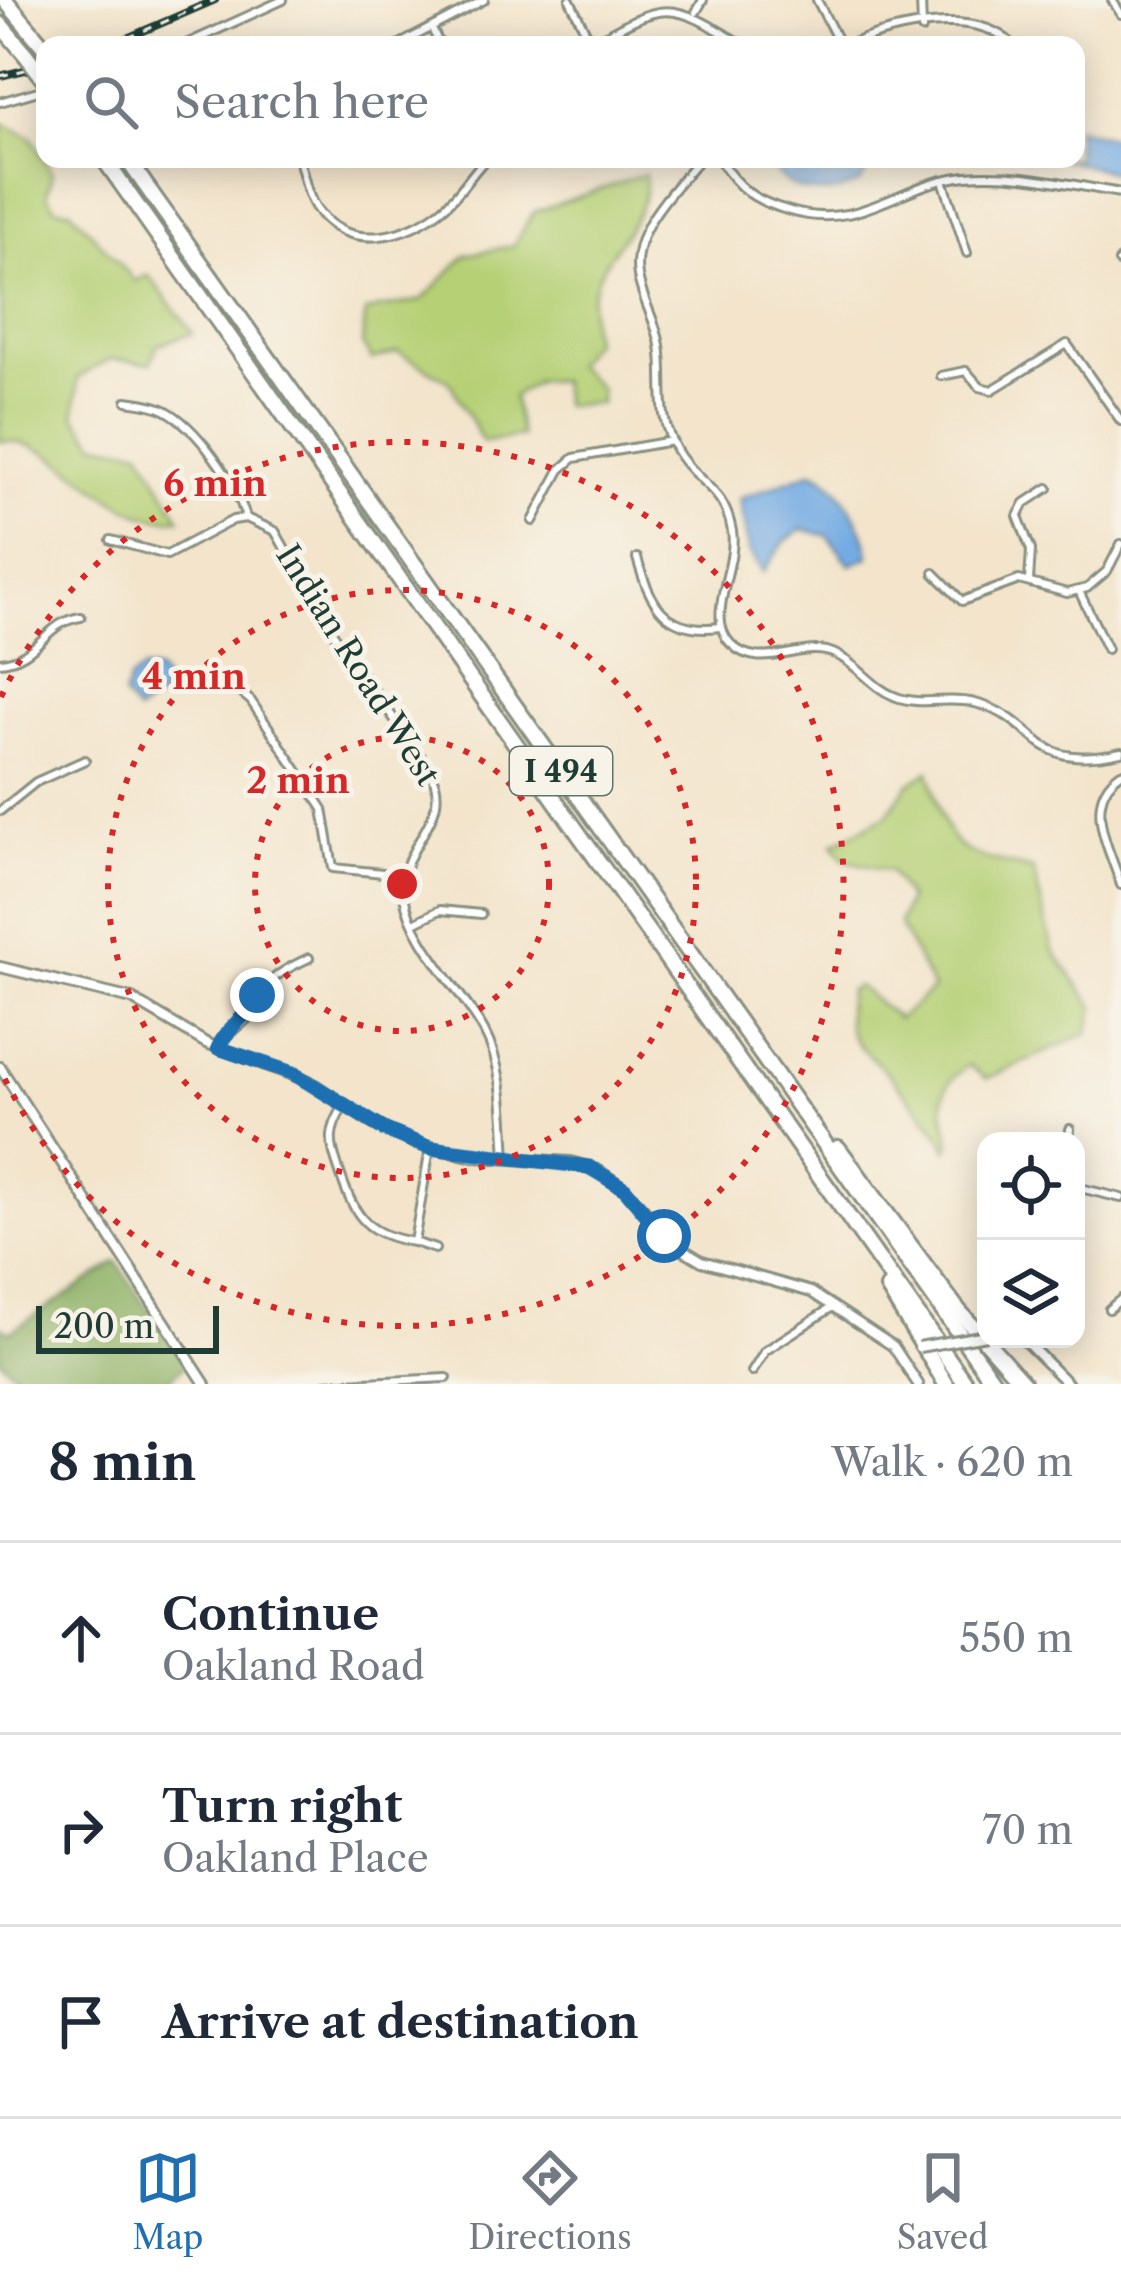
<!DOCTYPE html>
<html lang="en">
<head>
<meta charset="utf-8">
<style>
  :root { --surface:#fff; --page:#f2f2f3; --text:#1f2937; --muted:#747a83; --line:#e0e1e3; --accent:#1f6fb2 }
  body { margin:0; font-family:"Libre Caslon Text",serif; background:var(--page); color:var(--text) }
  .controls { position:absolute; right:36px; bottom:36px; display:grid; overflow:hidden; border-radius:24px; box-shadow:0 6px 30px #0003 }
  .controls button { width:108px; height:108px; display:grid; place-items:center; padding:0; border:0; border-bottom:3px solid var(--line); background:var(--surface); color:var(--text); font:60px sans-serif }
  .scale { position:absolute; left:36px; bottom:30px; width:183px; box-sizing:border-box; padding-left:12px; border:6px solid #1f3d34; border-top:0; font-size:33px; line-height:42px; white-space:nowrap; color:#1f3d34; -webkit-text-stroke:9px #f7f3e8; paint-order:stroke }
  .stop { position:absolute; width:36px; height:36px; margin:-27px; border:9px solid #1f6fb2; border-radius:50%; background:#fff }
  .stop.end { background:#1f6fb2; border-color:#fff; box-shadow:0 3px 12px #0008 }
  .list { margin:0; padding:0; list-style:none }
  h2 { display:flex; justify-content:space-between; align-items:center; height:156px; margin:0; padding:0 48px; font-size:51px }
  h2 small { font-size:39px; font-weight:400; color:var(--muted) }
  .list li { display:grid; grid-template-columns:78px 1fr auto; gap:36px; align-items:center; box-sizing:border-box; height:192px; padding:0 48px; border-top:3px solid var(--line) }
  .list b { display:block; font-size:45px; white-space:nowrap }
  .list p { margin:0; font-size:39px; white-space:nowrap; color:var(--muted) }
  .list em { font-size:39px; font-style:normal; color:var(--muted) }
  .icon { flex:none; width:66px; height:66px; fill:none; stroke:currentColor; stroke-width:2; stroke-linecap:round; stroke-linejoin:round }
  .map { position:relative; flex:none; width:1121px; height:1384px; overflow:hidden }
  .search { position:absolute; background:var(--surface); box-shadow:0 6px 30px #0003; left:36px; right:36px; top:36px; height:132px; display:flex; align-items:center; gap:30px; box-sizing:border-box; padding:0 42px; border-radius:24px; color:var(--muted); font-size:45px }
  .sheet { height:732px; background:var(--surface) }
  nav { display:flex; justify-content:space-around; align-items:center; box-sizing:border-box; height:168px; border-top:3px solid var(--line); background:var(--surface); font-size:33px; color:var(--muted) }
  nav a { display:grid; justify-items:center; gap:6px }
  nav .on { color:var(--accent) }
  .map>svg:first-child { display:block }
  .green { fill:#b6d076; stroke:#6a8655; stroke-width:3 }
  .forest { fill:#90b267; stroke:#58784e; stroke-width:3 }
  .water { fill:#75abe3; stroke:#4a748c; stroke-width:3 }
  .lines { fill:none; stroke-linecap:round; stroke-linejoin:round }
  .minor-casing { stroke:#899080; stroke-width:12 }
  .tertiary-casing { stroke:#899080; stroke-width:14 }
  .motorway-casing { stroke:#899080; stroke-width:20 }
  .minor { stroke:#fff; stroke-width:6 }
  .tertiary { stroke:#fff; stroke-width:8 }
  .motorway { stroke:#fff; stroke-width:14 }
  .rail-casing { stroke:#1f3d34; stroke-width:8 }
  .rail { stroke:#f7f3e8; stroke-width:3; stroke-dasharray:9; stroke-linecap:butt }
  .tertiary-bridge-casing { stroke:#899080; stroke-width:14; stroke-linecap:butt }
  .motorway-bridge-casing { stroke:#899080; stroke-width:20; stroke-linecap:butt }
  .tertiary-bridge { stroke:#fff; stroke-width:8 }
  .motorway-bridge { stroke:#fff; stroke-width:14 }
  .route { stroke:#1f6fb2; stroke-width:15 }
  .ring { fill:none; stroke:#d62828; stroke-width:6; stroke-dasharray:6 12 }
  .labels { text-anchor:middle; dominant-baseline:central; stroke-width:10; stroke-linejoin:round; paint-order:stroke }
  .shield { fill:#f7f3e8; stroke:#60746a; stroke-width:3 }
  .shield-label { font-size:30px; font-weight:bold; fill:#1f3d34 }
  .street-label { font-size:33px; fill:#1f3d34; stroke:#f7f3e8 }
  .centre { fill:#d62828; stroke:#f7f3e8; stroke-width:6 }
  .ring-label { font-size:36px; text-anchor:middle; font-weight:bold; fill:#d62828; stroke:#f7f3e8; stroke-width:10; stroke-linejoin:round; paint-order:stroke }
</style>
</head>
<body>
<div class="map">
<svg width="1121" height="1384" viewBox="0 0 1121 1384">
  <rect width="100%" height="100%" fill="#f7f3e8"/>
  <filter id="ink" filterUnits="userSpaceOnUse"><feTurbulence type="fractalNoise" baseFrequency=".00833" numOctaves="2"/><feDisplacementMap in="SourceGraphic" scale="24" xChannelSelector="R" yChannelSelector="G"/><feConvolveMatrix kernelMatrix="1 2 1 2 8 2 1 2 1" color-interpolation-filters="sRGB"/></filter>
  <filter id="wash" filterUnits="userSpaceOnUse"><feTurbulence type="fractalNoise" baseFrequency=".004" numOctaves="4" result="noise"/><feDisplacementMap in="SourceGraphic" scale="48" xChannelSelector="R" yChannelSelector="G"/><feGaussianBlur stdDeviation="2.7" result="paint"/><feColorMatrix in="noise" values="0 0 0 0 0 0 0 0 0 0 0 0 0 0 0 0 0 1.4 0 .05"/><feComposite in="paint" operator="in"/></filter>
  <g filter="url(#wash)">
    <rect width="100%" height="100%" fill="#f3e4cb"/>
    <g class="green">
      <path d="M2,123L32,138L52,173L47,195L56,208L70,209L135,281L148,275L193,333L157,345L151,363L110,359L78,378L75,416L96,443L141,450L180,518C110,529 66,437 0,441Z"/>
      <path d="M645,174C652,234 574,259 593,340L574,364L600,389V403L563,406L560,381H537L513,397L521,436L483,442L449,381L398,352L372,360L362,344L366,311L422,300L466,255L513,246L534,212Z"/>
      <path d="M929,771C951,855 949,850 1033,870L1053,950L1095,1008L1088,1033L986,1079L969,1065C934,1087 942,1107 951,1143L948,1150C939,1131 906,1093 890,1076C858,1040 841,1046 849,990L858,986L898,1019L933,989L899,924L908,899L890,871L844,860L833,844L887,815L909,784Z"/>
    </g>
    <polygon class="forest" points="117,1262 186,1365 163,1384 25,1384 0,1359 0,1326 10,1332"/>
    <g class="water">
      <polygon points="1076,128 1121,140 1121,174 1061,159 1076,159"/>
      <path d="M768,159H873L861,182C829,200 783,196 768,159Z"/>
      <path d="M813,471C838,480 868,530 869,557L850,565L828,536L802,529L784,542L763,572L749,551L739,499Z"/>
      <polygon points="144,669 158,672 166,684 162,696 137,713 124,697 129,680"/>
    </g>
  </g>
  <g filter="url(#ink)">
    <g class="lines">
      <defs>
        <g id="minor">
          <polyline points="570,0 592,45"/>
          <polyline points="817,0 840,45"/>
          <polyline points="921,0 922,29"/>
          <polyline points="1112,0 1121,14"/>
          <polyline points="696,12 703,0"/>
          <polyline points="432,29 440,45"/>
          <polyline points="184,45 283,0"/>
          <polyline points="398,45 484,0"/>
          <path d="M589,45C665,0 669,0 743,45"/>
          <path d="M847,45C893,27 976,6 1013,45"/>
          <polyline points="0,102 45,89"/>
          <path d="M299,159C304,176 307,197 318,211C351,253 408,237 443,208C460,194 471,174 486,159"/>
          <path d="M699,159C673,192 630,230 638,276C642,300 656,321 660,345C666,383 655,414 677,451C696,484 724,486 732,531C738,566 704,617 731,644C761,674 802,639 835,654C858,664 871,687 894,696C920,707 948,696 975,703C1044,721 1026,772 1121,752"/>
          <path d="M719,159C739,190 755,201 790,211C862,232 897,183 966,176C1017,171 1070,185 1121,193"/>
          <polyline points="943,180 967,253"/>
          <polyline points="1119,262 1121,259"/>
          <polyline points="941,376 966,371 980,387 992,390 1067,344 1121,421"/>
          <path d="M127,401C140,403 154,404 165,410C197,427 237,484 246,518"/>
          <polyline points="533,521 560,470 574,458 672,441"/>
          <path d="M111,540L167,555L233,520L246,518L275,531L331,630L429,768C458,821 395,844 404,896C412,944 461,989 484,1031C505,1070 503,1116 506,1158"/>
          <path d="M637,558C650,605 666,634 720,627"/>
          <polyline points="934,573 962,601 1019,580 1067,593 1087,588 1107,571 1121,544"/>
          <polyline points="1029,581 1031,550 1018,516 1025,503 1048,488"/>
          <polyline points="1079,591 1107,649"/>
          <path d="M0,662C39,659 44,622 81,617"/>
          <polyline points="219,688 237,689 251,701 323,809 333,868 403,875"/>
          <path d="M1121,773C1081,800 1109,847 1121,885"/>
          <polyline points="0,811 36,782 85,760"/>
          <polyline points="414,923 440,910 481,914"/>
          <path d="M217,1048C224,1033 236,1031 246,1020C275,984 257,982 309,958"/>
          <path d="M345,1105C325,1133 331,1146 341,1176C355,1217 367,1235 414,1242L430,1148"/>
          <polyline points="1069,1141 1070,1129"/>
          <polyline points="1076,1187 1121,1198"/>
          <polyline points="414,1242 435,1249"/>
          <polyline points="1109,1309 1121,1299"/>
          <polyline points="752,1372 765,1351 834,1306"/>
          <polyline points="325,1384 447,1378"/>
        </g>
        <g id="tertiary">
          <polyline points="0,967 132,999 206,1043 309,1081 370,1122 417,1144 474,1157 571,1162 599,1171 625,1189 677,1246 702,1261 811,1292 893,1346 918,1384"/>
          <polyline points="0,1067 205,1384"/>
          <polyline points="1023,1339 1068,1384"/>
        </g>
        <g id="motorway">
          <polyline points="5,0 45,48"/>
          <polyline points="0,24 26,55"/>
          <polyline points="104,159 966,1384"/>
          <polyline points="127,159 995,1384"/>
          <polyline points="838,1148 957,1309 1024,1384"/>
          <polyline points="888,1288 946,1384"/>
        </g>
      </defs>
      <use href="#minor" class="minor-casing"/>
      <use href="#tertiary" class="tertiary-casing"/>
      <use href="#motorway" class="motorway-casing"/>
      <use href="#minor" class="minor"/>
      <use href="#tertiary" class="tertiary"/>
      <use href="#motorway" class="motorway"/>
      <defs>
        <g id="rail">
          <polyline points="111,45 215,0"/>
          <polyline points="0,76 45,65"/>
        </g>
      </defs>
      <use href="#rail" class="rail-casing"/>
      <use href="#rail" class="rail"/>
      <defs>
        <polyline id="tertiary-bridge" points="919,1347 986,1335"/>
        <polyline id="motorway-bridge" points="26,55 45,80"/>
      </defs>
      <use href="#tertiary-bridge" class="tertiary-bridge-casing"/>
      <use href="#motorway-bridge" class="motorway-bridge-casing"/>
      <use href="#tertiary-bridge" class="tertiary-bridge"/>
      <use href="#motorway-bridge" class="motorway-bridge"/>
    </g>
  </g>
  <g class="lines" filter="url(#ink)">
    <path class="route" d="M257,995C247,1019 227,1026 218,1048L293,1073L385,1130L430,1148L589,1167L625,1189L664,1236"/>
  </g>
  <g class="ring">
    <circle cx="402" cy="884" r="147"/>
    <circle cx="402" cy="884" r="294"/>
    <path d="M1 697A442 442 0 1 1 1 1071"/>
  </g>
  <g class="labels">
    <rect class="shield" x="510" y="747" width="102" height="48" rx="9"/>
    <g class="shield-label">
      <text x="561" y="771">I 494</text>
    </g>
    <g class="street-label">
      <text transform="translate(358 665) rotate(58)">Indian Road West</text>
    </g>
  </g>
  <circle cx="402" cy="884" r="18" class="centre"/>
  <g class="ring-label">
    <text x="215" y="496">6 min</text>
    <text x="194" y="689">4 min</text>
    <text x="298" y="793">2 min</text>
  </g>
</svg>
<div class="controls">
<button><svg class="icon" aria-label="locate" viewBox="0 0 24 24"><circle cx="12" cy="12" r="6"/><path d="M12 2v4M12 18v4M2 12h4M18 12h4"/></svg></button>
<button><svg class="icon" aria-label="layers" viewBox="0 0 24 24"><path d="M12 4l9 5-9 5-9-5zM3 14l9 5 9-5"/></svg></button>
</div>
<div class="scale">200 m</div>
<div class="stop" style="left:664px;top:1236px"></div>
<div class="stop end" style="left:257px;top:995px"></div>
<div class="search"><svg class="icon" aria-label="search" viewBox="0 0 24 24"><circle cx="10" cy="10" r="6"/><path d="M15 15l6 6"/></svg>Search here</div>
</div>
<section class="sheet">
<h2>8 min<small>Walk · 620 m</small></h2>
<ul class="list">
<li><svg class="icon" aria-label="ahead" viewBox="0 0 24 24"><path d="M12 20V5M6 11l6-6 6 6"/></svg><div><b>Continue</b><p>Oakland Road</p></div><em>550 m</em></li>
<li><svg class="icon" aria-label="right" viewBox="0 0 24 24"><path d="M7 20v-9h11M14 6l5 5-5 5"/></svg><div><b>Turn right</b><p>Oakland Place</p></div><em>70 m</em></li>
<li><svg class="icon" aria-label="arrive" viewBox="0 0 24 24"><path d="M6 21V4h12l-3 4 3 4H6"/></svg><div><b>Arrive at destination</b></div></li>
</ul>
</section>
<nav>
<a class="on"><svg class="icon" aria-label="map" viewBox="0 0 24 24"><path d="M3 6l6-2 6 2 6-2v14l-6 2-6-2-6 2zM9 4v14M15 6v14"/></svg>Map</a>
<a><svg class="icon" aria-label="directions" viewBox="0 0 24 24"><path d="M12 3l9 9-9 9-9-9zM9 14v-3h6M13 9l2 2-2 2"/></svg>Directions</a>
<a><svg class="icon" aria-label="saved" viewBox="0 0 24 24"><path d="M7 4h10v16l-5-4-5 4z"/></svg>Saved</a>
</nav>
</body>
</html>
